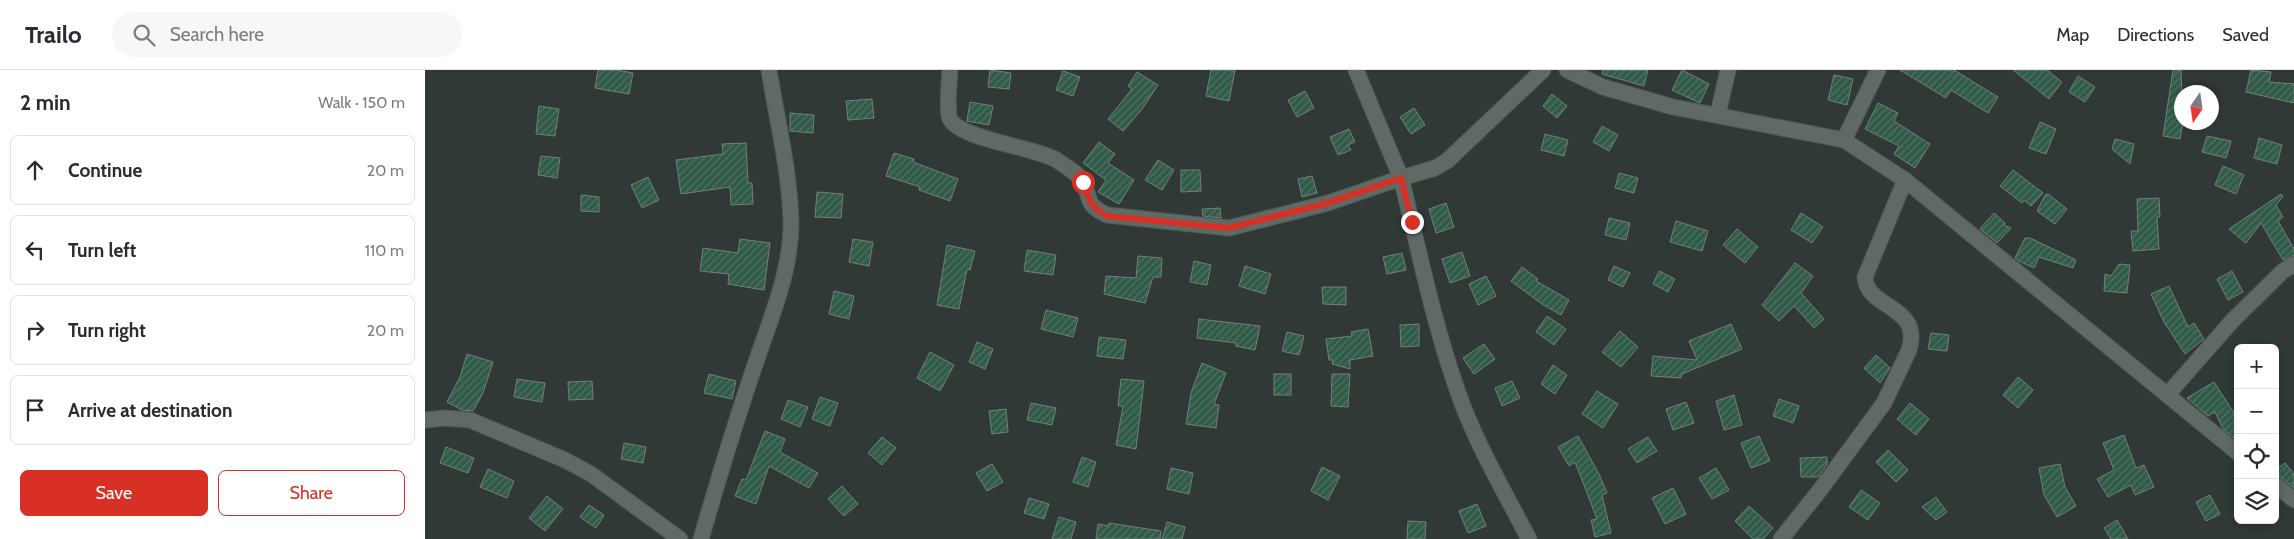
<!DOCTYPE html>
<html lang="en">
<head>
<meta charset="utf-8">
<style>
  :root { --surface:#fff; --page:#f7f7f7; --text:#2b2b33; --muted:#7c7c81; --line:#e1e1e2; --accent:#d93025 }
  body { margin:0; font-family:Cabin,sans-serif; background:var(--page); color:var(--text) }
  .controls { position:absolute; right:15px; bottom:15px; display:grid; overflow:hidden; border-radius:8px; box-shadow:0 2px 8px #0003 }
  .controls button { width:45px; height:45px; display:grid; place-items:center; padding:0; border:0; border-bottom:1px solid var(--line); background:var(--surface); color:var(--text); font:25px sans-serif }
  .compass { position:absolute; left:1749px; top:15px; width:45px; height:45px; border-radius:50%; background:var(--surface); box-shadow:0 2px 8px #0003; rotate:193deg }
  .stop { position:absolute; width:15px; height:15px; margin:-11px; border:4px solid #d93025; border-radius:50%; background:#fff }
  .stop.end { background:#d93025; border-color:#fff; box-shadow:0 1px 5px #0008 }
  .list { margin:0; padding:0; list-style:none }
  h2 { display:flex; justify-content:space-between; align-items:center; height:65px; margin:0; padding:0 20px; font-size:21px }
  h2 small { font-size:16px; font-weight:400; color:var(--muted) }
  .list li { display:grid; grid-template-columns:32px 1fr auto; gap:15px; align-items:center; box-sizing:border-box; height:70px; margin:0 10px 10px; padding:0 10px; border:1px solid var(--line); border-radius:8px }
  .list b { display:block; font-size:19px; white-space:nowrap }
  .list em { font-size:16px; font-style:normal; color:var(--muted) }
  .actions { display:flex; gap:10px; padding:15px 20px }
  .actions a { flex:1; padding:11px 0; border:1px solid var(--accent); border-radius:8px; text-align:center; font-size:18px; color:var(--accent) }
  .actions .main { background:var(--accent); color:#fff }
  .icon { flex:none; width:28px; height:28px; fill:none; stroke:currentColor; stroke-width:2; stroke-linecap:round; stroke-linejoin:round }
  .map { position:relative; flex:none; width:1869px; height:469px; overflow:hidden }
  header { display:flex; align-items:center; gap:30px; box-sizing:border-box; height:70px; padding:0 25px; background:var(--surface); border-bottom:1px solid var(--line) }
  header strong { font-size:24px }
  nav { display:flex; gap:28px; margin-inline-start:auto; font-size:18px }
  .search { width:350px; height:45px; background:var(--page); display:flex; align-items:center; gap:12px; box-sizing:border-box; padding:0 18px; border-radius:28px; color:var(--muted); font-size:19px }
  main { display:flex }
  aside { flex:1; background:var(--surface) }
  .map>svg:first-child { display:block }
  .building { fill:url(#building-hatch); stroke:#747f79 }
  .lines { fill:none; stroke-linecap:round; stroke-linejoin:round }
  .minor-casing { stroke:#4f5753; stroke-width:17 }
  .minor { stroke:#606a65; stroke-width:15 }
  .route { stroke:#d93025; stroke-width:6 }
</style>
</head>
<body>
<header>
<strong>Trailo</strong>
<div class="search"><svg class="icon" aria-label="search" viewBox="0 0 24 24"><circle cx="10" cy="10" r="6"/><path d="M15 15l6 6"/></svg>Search here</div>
<nav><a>Map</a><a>Directions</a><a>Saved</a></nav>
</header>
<main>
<aside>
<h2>2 min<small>Walk · 150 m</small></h2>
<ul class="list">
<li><svg class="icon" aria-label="ahead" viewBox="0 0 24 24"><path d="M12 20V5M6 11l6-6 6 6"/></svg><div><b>Continue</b></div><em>20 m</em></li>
<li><svg class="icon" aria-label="left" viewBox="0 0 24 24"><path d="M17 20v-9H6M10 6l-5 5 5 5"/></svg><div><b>Turn left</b></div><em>110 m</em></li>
<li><svg class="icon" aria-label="right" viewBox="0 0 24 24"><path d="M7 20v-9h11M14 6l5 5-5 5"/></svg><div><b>Turn right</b></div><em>20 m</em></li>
<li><svg class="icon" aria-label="arrive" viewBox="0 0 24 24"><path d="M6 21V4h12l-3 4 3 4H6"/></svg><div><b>Arrive at destination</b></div></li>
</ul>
<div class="actions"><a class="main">Save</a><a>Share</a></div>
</aside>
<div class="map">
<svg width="1869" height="469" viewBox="0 0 1869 469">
  <defs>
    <pattern id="building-hatch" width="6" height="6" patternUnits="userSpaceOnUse" patternTransform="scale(1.25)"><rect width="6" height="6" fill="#315b49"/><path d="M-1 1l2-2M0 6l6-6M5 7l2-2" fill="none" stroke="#4e7263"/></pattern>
  </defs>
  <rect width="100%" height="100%" fill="#303935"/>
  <g class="building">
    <polygon points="173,0 191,0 208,3 204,24 170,18"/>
    <polygon points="565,0 586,3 584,19 563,17"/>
    <polygon points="786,0 810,0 804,31 781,26"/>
    <polygon points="1178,0 1223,0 1219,16 1177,4"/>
    <polygon points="1257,0 1284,14 1275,33 1247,20"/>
    <polygon points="1475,0 1529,0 1573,27 1563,43 1526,20 1521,28"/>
    <polygon points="1588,0 1622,0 1637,12 1624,29"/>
    <polygon points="1748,0 1756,0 1758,52 1755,69 1738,66"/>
    <polygon points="1826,0 1846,2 1844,12 1869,14 1869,33 1821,22"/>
    <polygon points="638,1 655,7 648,26 631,20"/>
    <polygon points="712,2 733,15 717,39 698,61 683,49 707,19 703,16"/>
    <polygon points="1409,5 1428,9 1422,35 1403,30"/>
    <polygon points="1653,6 1670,17 1660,32 1644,22"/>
    <polygon points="880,21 889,38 872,47 863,30"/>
    <polygon points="1127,24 1142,36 1132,48 1118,36"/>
    <polygon points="447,29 449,48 423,50 421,31"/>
    <polygon points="545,32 568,36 564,55 542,51"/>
    <polygon points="1453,33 1473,43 1469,51 1505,74 1490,98 1469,84 1474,76 1440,59"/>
    <polygon points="114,36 134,39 130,66 111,64"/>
    <polygon points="989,38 1000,55 986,64 975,47"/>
    <polygon points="365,43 389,45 388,63 365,61"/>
    <polygon points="1615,52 1631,59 1621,84 1604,78"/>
    <polygon points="1177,56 1193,65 1184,81 1168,72"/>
    <polygon points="924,59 930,72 923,75 926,80 913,85 905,67"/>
    <polygon points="1120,64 1143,70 1139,86 1116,80"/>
    <polygon points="1782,66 1806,71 1801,88 1777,82"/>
    <polygon points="1834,68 1857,75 1852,94 1829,88"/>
    <polygon points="1690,69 1709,74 1705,94 1687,79"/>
    <polygon points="674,72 690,84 683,93 709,110 694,134 673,122 681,110 658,93"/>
    <polygon points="321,73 323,113 327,113 328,134 306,135 305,117 256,124 251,90 298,84 297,74"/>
    <polygon points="469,83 489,89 488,92 533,109 525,131 494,120 495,117 461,106"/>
    <polygon points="116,86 135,88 132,108 113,105"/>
    <polygon points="733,90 749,100 737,120 720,110"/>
    <polygon points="1798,96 1819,105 1811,124 1790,115"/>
    <polygon points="756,100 775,100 776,121 756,122"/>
    <polygon points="1588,100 1618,123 1606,136 1599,130 1597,133 1575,116"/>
    <polygon points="1194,103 1213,108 1209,123 1190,118"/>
    <polygon points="887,106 892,123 877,127 873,109"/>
    <polygon points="223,107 234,130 217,138 206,115"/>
    <polygon points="392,122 418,124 416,148 390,147"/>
    <polygon points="1623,124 1642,139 1630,154 1612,141 1620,125"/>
    <polygon points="1856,124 1858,126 1851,135 1858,147 1853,151 1869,179 1869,185 1858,190 1836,153 1821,173 1804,159"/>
    <polygon points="156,125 174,127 174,142 156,141"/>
    <polygon points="1734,128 1735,147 1732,147 1734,179 1708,181 1706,161 1713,161 1712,129"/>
    <polygon points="1021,133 1029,157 1011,163 1004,139"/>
    <polygon points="795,138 796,148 778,146 777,139"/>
    <polygon points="1376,143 1398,157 1387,173 1366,160"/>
    <polygon points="1569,143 1580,153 1579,155 1586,158 1572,173 1555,159"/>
    <polygon points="1184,148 1205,153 1201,170 1180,165"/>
    <polygon points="1251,151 1283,161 1277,181 1245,172"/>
    <polygon points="1312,159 1333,177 1320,193 1298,175"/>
    <polygon points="1600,168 1605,168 1651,190 1648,198 1614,187 1609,198 1594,191 1590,188"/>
    <polygon points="315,169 345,173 339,220 303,214 304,204 275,201 278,178 313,183"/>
    <polygon points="428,169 448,172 444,196 424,192"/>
    <polygon points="522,175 550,181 545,200 542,199 534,239 512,235"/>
    <polygon points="602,180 631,185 628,205 599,201"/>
    <polygon points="1037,182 1045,206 1025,213 1017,189"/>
    <polygon points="977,183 981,200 962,204 958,187"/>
    <polygon points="713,186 737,188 736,207 728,207 720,233 679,224 681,206 711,208"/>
    <polygon points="769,191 786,195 782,215 765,212"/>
    <polygon points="1370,193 1388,206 1376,223 1399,249 1389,258 1369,236 1354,251 1337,235"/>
    <polygon points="1694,194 1705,195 1702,223 1679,221 1680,204 1686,206"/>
    <polygon points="820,196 846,204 840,224 814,216"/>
    <polygon points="1189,196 1205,203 1198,217 1183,210"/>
    <polygon points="1097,197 1113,209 1111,211 1144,230 1136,245 1117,234 1086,211"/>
    <polygon points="1234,201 1250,209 1243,222 1228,214"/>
    <polygon points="1807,201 1818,222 1803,230 1792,209"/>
    <polygon points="1061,206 1071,226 1053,235 1044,214"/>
    <polygon points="1744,216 1763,257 1769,253 1779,269 1760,284 1739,252 1726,224"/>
    <polygon points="897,217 921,217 921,235 898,234"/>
    <polygon points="409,221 429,226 424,249 404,244"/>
    <polygon points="621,240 653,248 648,267 616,259"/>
    <polygon points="1122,246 1141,259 1129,275 1111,262"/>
    <polygon points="774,249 835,256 830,280 811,276 811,273 772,268"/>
    <polygon points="994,254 994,276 976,277 975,255"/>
    <polygon points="1306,254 1317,279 1257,304 1256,308 1226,306 1228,286 1272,290 1264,271"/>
    <polygon points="943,259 948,286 925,290 925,299 907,294 908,290 904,290 901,269 927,266 926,262"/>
    <polygon points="1195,261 1213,277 1196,297 1177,282"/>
    <polygon points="862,262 879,266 874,285 857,281"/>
    <polygon points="1506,263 1524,265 1522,281 1503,279"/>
    <polygon points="674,267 701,270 698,289 672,286"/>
    <polygon points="552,272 568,279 560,299 544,292"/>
    <polygon points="1059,274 1070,289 1049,304 1038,288"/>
    <polygon points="505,282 529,295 515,321 492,308"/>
    <polygon points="42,284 68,292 58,323 48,341 37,340 22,332 35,307"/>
    <polygon points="1451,285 1465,298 1455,313 1439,298"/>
    <polygon points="777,293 801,303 789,334 794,335 791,358 761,354 766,323"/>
    <polygon points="1128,295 1142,305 1130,324 1116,314"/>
    <polygon points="284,304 311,311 307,329 279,323"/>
    <rect x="849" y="304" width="17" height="21"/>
    <polygon points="907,304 925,304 923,337 906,336"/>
    <polygon points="1593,307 1608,320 1593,338 1578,325"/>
    <polygon points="92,309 120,313 117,332 89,327"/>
    <polygon points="696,309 719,311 711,379 691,375 698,336 693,336"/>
    <polygon points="167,311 168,329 144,330 143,312"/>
    <polygon points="1087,311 1095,328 1077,336 1070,318"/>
    <polygon points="1789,312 1813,349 1813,371 1798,359 1790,342 1783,346 1762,328"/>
    <polygon points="1172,321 1193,334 1178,358 1157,344"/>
    <polygon points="1309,325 1317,355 1299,360 1291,331"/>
    <polygon points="395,327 413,333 405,356 387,349"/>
    <polygon points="1354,329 1374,336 1368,353 1348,346"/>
    <polygon points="363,330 383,337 375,357 356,349"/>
    <polygon points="1261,332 1269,353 1248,360 1241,339"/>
    <polygon points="606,333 631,338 627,355 602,350"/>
    <polygon points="1485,333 1504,349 1491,365 1472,349"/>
    <polygon points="581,339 583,362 567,364 564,341"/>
    <polygon points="340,361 360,369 355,382 393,403 384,418 344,396 331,434 310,426 317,409 321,410"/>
    <polygon points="1699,365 1711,398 1719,395 1729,417 1710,425 1706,415 1683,427 1672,409 1689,400 1678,373"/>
    <polygon points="1153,366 1174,404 1182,423 1177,425 1186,463 1170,467 1166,450 1172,449 1150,392 1144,396 1133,377"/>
    <polygon points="1334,366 1345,391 1326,398 1316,373"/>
    <polygon points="457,367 471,378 457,395 443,383"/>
    <polygon points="1223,367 1232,381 1212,393 1203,379"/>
    <polygon points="199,373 221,377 218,393 196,389"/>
    <polygon points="21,377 49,388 43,403 15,393"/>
    <polygon points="1463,380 1483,400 1471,412 1451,392"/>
    <polygon points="657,387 671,392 663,417 648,412"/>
    <polygon points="1402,387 1402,394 1393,407 1376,407 1375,388"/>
    <polygon points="1860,393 1869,404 1869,418 1856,407 1850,405 1850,400"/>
    <polygon points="567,394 578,412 562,421 551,403"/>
    <polygon points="1635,394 1640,417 1651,436 1632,447 1619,425 1614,398"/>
    <polygon points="897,397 915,406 903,430 886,421"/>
    <polygon points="746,398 768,403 764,424 742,419"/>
    <polygon points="1291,398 1304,420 1287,429 1274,408"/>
    <polygon points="63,399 89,411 82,428 55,417"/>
    <polygon points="417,416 433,434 419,446 403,429"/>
    <polygon points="1248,418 1261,444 1240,454 1227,428"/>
    <polygon points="1436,420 1455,433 1443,450 1424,437"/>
    <polygon points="1785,425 1795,444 1781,451 1771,432"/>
    <polygon points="122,426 138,439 120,461 104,448"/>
    <polygon points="1511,427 1522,442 1511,450 1497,437"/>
    <polygon points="604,428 624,434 619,449 599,443"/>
    <polygon points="1052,434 1061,456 1043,463 1034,441"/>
    <polygon points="164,435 179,445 171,458 155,447"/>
    <polygon points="1324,436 1348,458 1338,469 1328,469 1310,451"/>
    <polygon points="634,447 651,452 646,469 627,469"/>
    <polygon points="1692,450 1703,469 1686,469 1679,458"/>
    <polygon points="983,451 1001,452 1000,469 982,469"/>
    <polygon points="742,452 760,457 757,469 737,469"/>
    <polygon points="684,453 736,461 735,469 671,469 673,454 684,456"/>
  </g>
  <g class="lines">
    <defs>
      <g id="minor">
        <path d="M525,0C524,15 522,31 524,46C528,69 613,77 633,91C641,97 655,104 659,114C667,132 660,134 682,145L804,158L903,133L976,108C995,184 1010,262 1038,336C1056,382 1081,425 1104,469"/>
        <polyline points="931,0 976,108 1010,98 1022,91 1118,0"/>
        <polyline points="1142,0 1178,17 1248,37 1419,70 1480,110 1813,383"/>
        <polyline points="1293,44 1303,0"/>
        <polyline points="1419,70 1453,0"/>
        <polyline points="1743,324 1808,250 1858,201 1869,194"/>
        <polyline points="0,350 19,348 45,350 140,390 166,404 255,469"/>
        <polyline points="1850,414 1869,430"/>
        <path d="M276,469C293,410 311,350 331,292C346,247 366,202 366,153C365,102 352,50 344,0"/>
        <path d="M1356,469L1395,420L1459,333L1484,280C1498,235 1441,239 1440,207L1480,110"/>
      </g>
    </defs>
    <use href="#minor" class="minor-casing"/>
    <use href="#minor" class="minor"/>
  </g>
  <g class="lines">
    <path class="route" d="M658,112C663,129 666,137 682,146L804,158L903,133L976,108L987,152"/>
  </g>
</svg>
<div class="controls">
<button>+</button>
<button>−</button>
<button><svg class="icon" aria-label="locate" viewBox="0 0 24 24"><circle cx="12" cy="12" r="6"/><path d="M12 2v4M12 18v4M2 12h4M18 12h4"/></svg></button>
<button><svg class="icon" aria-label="layers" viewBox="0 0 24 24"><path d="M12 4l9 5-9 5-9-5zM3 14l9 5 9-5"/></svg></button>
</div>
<svg class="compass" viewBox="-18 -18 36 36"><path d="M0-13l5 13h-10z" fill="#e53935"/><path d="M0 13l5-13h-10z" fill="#7c7c81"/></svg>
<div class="stop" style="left:658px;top:112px"></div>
<div class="stop end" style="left:987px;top:152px"></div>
</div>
</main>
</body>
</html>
